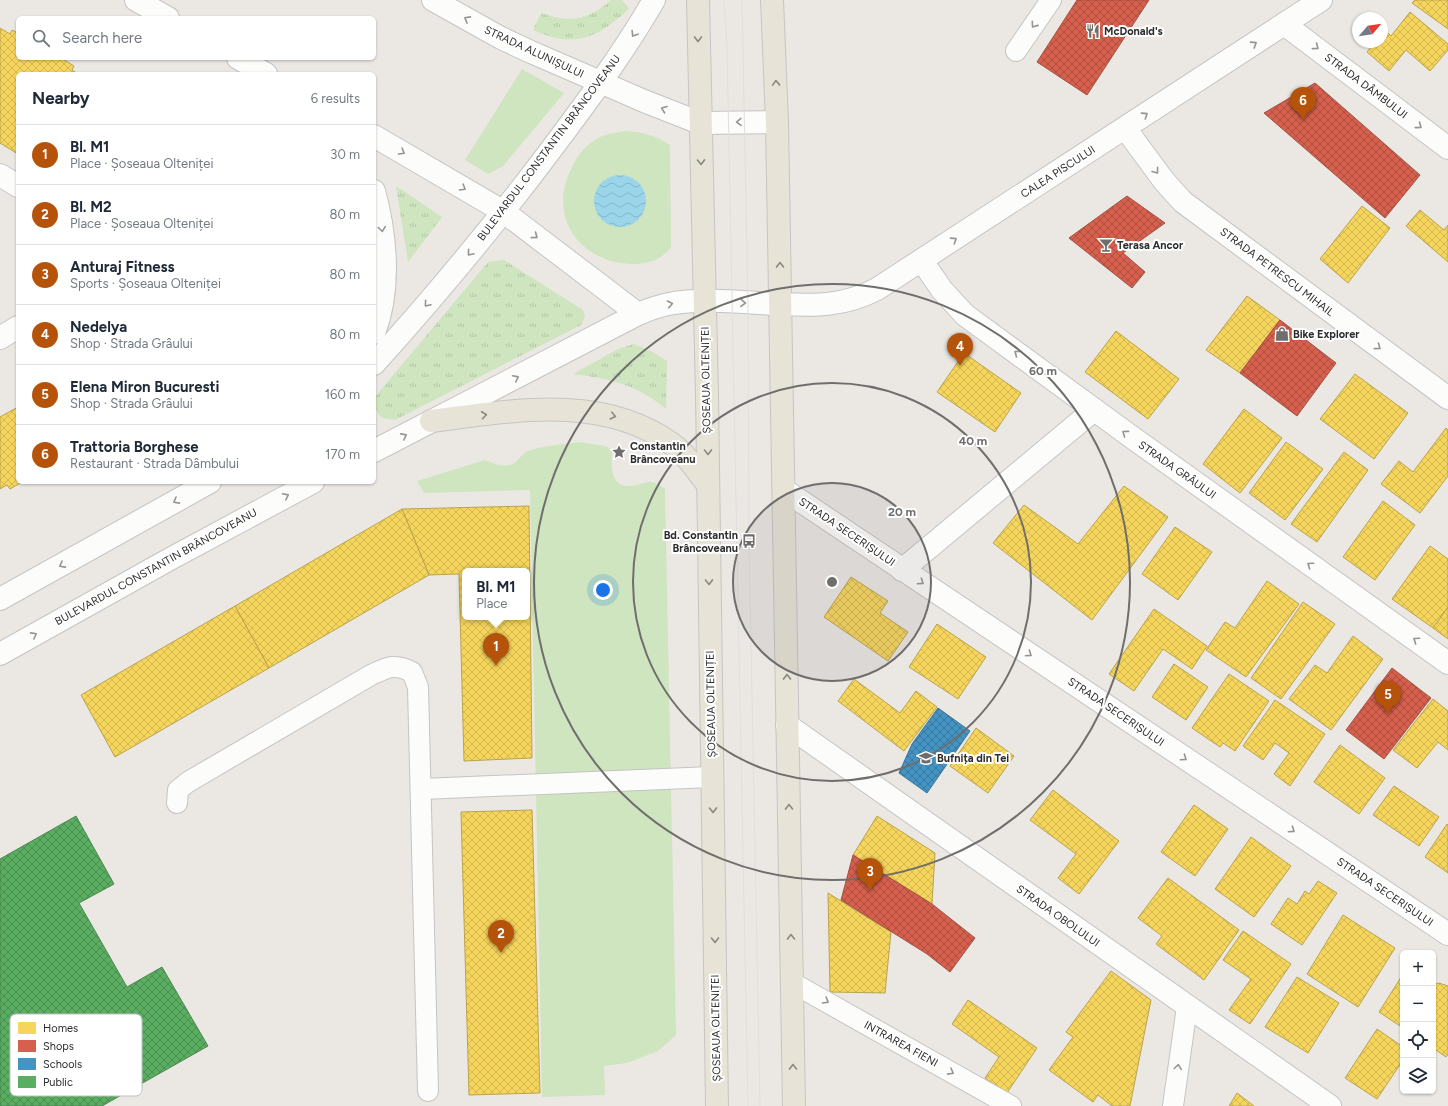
<!DOCTYPE html>
<html lang="en">
<head>
<meta charset="utf-8">
<style>
  :root { --surface:#fff; --page:#f2f2f3; --text:#1f2937; --muted:#747a83; --line:#e0e1e3; --accent:#b45309 }
  body { margin:0; font-family:Figtree,sans-serif; background:var(--page); color:var(--text) }
  .controls { position:absolute; right:12px; bottom:12px; display:grid; overflow:hidden; border-radius:6px; box-shadow:0 1px 3px #0004 }
  .controls button { width:36px; height:36px; display:grid; place-items:center; padding:0; border:0; border-bottom:1px solid var(--line); background:var(--surface); color:var(--text); font:20px sans-serif }
  .compass { position:absolute; left:1352px; top:12px; width:36px; height:36px; border-radius:50%; background:var(--surface); box-shadow:0 1px 3px #0004; rotate:61deg }
  .you { position:absolute; left:603px; top:590px; width:14px; height:14px; margin:-10px; border:3px solid #fff; border-radius:50%; background:#1a73e8; box-shadow:0 0 0 6px #1a73e833 }
  .badge { display:grid; place-items:center; width:26px; height:26px; border-radius:50%; background:var(--accent); color:#fff; font-size:13px; font-weight:700 }
  .pin { position:absolute; translate:-50% -33px; filter:drop-shadow(0 1px 2px #0008) }
  .pin::after { content:''; position:absolute; top:21px; width:14px; height:12px; background:inherit; clip-path:polygon(0 0,100% 0,50% 100%) }
  .popup { position:absolute; left:462px; top:568px; width:68px; height:52px; box-sizing:border-box; display:grid; place-content:center; border-radius:6px; background:var(--surface); filter:drop-shadow(0 1px 3px #0005); font-size:13px; white-space:nowrap; color:var(--muted) }
  .popup b { font-size:15px; color:var(--text) }
  .popup::after { content:''; position:absolute; left:50%; top:100%; margin-left:-8px; border:8px solid transparent; border-top-color:var(--surface) }
  .list { margin:0; padding:0; list-style:none }
  h2 { display:flex; justify-content:space-between; align-items:center; height:52px; margin:0; padding:0 16px; font-size:17px }
  h2 small { font-size:13px; font-weight:400; color:var(--muted) }
  .list li { display:grid; grid-template-columns:26px 1fr auto; gap:12px; align-items:center; box-sizing:border-box; height:60px; padding:0 16px; border-top:1px solid var(--line) }
  .list b { display:block; font-size:15px; white-space:nowrap }
  .list p { margin:0; font-size:13px; white-space:nowrap; color:var(--muted) }
  .list em { font-size:13px; font-style:normal; color:var(--muted) }
  .icon { flex:none; width:22px; height:22px; fill:none; stroke:currentColor; stroke-width:2; stroke-linecap:round; stroke-linejoin:round }
  .map { position:relative; flex:none; width:1448px; height:1106px; overflow:hidden }
  .search { position:absolute; background:var(--surface); box-shadow:0 1px 3px #0004; left:16px; top:16px; width:360px; height:44px; display:flex; align-items:center; gap:10px; box-sizing:border-box; padding:0 14px; border-radius:6px; color:var(--muted); font-size:15px }
  .panel { position:absolute; background:var(--surface); box-shadow:0 1px 3px #0004; left:16px; top:72px; width:360px; height:412px; border-radius:6px }
  .map>svg:first-child { display:block }
  .grass { fill:url(#grass-tufts) }
  .garden { fill:#cee5bf }
  .water { fill:url(#water-waves) }
  .homes { fill:url(#homes-cross-hatch); stroke:#baa34e; fill-rule:evenodd }
  .shops { fill:url(#shops-cross-hatch); stroke:#a35143 }
  .schools { fill:url(#schools-cross-hatch); stroke:#3c7496 }
  .public { fill:url(#public-cross-hatch); stroke:#4c8751 }
  .lines { fill:none; stroke-linecap:round; stroke-linejoin:round }
  .service-casing { stroke:#c5c4c4; stroke-width:22 }
  .minor-casing { stroke:#c5c4c4; stroke-width:24 }
  .tertiary-casing { stroke:#c5c4c4; stroke-width:24 }
  .secondary-casing { stroke:#c5c4c4; stroke-width:24 }
  .primary-casing { stroke:#c6c5c3; stroke-width:24 }
  .service { stroke:#fcfcfb; stroke-width:20 }
  .minor { stroke:#fcfcfb; stroke-width:22 }
  .tertiary { stroke:#fcfcfb; stroke-width:22 }
  .secondary { stroke:#fcfcfb; stroke-width:22 }
  .primary { stroke:#e7e3d6; stroke-width:22 }
  .tram { stroke:#dfdfe0; stroke-width:1 }
  .oneway { stroke:#949494 }
  .oneway2 { stroke:#8a8882 }
  .ring { fill:none; stroke:#706e6d; stroke-width:2 }
  .labels { text-anchor:middle; dominant-baseline:central; stroke-width:4; stroke-linejoin:round; paint-order:stroke }
  .poi-label { font-size:11px; font-weight:bold; fill:#2d2d2d; stroke:#fff; text-anchor:start }
  .street-label { font-size:11px; fill:#2d2d2d; stroke:#fff }
  .key { fill:#fff; stroke:#c0c0c0; stroke-width:1 }
  .key-label { font-size:11px; fill:#2d2d2d }
  .centre { fill:#706e6d; stroke:#fff; stroke-width:2 }
  .ring-label { font-size:12px; text-anchor:middle; font-weight:bold; fill:#706e6d; stroke:#fff; stroke-width:4; stroke-linejoin:round; paint-order:stroke }
</style>
</head>
<body>
<div class="map">
<svg width="1448" height="1106" viewBox="0 0 1448 1106">
  <defs>
    <pattern id="grass-tufts" width="24" height="20" patternUnits="userSpaceOnUse"><rect width="24" height="20" fill="#cee5bf"/><path d="M3 7l-1-3M5 7V3M7 7l1-3M15 17l-1-3M17 17v-4M19 17l1-3" fill="none" stroke="#b1c5a4"/></pattern>
    <pattern id="water-waves" width="16" height="10" patternUnits="userSpaceOnUse"><rect width="16" height="10" fill="#9ad5ea"/><path d="M0 5q4-4 8 0t8 0" fill="none" stroke="#85b7c9"/></pattern>
    <pattern id="homes-cross-hatch" width="8" height="8" patternUnits="userSpaceOnUse"><rect width="8" height="8" fill="#f6d55c"/><path d="M0 0l8 8M0 8l8-8" fill="none" stroke="#d3b750"/></pattern>
    <pattern id="shops-cross-hatch" width="8" height="8" patternUnits="userSpaceOnUse"><rect width="8" height="8" fill="#d6604d"/><path d="M0 0l8 8M0 8l8-8" fill="none" stroke="#ae5040"/></pattern>
    <pattern id="schools-cross-hatch" width="8" height="8" patternUnits="userSpaceOnUse"><rect width="8" height="8" fill="#4393c3"/><path d="M0 0l8 8M0 8l8-8" fill="none" stroke="#38789f"/></pattern>
    <pattern id="public-cross-hatch" width="8" height="8" patternUnits="userSpaceOnUse"><rect width="8" height="8" fill="#5aae61"/><path d="M0 0l8 8M0 8l8-8" fill="none" stroke="#4b8e50"/></pattern>
  </defs>
  <rect width="100%" height="100%" fill="#ebe8e4"/>
  <g class="grass">
    <path d="M611,0H622L629,9C597,38 575,49 533,30L541,13C571,23 587,21 611,0Z"/>
    <polygon points="396,186 442,217 408,262"/>
    <polygon points="504,260 583,310 585,317 581,325 395,420 382,418 375,409 374,398 488,262"/>
    <path d="M634,344L651,351L667,361L666,409C636,384 611,379 573,374L618,349Z"/>
  </g>
  <g class="garden">
    <polygon points="522,69 564,93 503,166 488,174 465,160"/>
    <path d="M625,131C642,132 656,135 670,145L671,247C663,259 648,264 634,264C581,264 547,218 571,169C576,158 583,148 593,141C603,134 614,133 625,131Z"/>
    <path d="M579,442L605,446L613,450C610,463 610,487 630,486C646,485 649,476 665,489L676,1035L658,1051L627,1063L604,1066L605,1095L542,1097L530,490L424,493L417,481L485,460C493,463 501,467 510,465C517,464 520,455 526,452C542,445 562,445 579,442Z"/>
  </g>
  <circle class="water" cx="620" cy="201" r="26"/>
  <g class="homes">
    <polygon points="1415,0 1448,0 1448,29 1412,3"/>
    <polygon points="1410,12 1448,44 1448,50 1430,71 1406,50 1389,71 1367,52 1375,42 1382,42 1382,34 1385,30 1391,36"/>
    <polygon points="0,28 10,34 12,30 18,33 18,58 61,58 74,66 72,70 78,74 18,74 18,154 0,143"/>
    <polygon points="1362,206 1390,228 1348,283 1320,259"/>
    <polygon points="1420,210 1444,230 1448,225 1448,262 1406,226"/>
    <polygon points="1247,296 1280,320 1240,373 1206,350"/>
    <polygon points="1116,331 1179,379 1148,419 1085,372"/>
    <polygon points="964,353 1021,393 995,432 937,392"/>
    <polygon points="1355,374 1408,413 1374,459 1320,419"/>
    <polygon points="18,407 18,482 22,482 10,489 7,485 0,489 0,417"/>
    <polygon points="1244,409 1282,438 1240,493 1203,464"/>
    <polygon points="1446,428 1448,430 1448,476 1420,513 1381,484 1399,461 1413,472"/>
    <polygon points="1286,442 1323,469 1285,520 1249,493"/>
    <polygon points="1344,452 1368,470 1317,542 1291,524"/>
    <polygon points="1124,486 1168,517 1092,620 993,543 1024,505 1078,544"/>
    <polygon points="1383,501 1415,525 1375,580 1343,557"/>
    <path d="M529,506L532,758L464,761L459,574L429,575L402,509ZM465,571H527V617H465Z"/>
    <polygon points="402,509 429,575 269,668 235,606"/>
    <polygon points="1175,527 1212,552 1178,600 1142,574"/>
    <polygon points="1430,546 1448,559 1448,607 1433,628 1392,599"/>
    <polygon points="851,577 888,601 880,613 908,632 888,661 824,617"/>
    <polygon points="1267,581 1299,604 1246,677 1206,650 1225,622 1235,628"/>
    <polygon points="1303,602 1335,624 1281,699 1251,678"/>
    <polygon points="235,606 269,668 115,757 81,695"/>
    <polygon points="1448,607 1448,639 1433,628"/>
    <polygon points="1154,609 1207,646 1192,669 1163,649 1134,691 1109,674"/>
    <polygon points="937,624 986,657 958,699 909,667"/>
    <polygon points="1353,636 1383,659 1331,730 1289,699 1315,665 1327,673"/>
    <polygon points="1174,664 1208,687 1186,720 1152,697"/>
    <polygon points="1229,674 1269,701 1235,751 1223,743 1220,747 1192,728"/>
    <polygon points="854,679 900,713 916,691 937,707 904,751 838,701"/>
    <polygon points="1433,699 1448,711 1448,750 1438,742 1417,768 1393,750"/>
    <polygon points="1275,700 1325,734 1290,786 1274,774 1289,753 1275,743 1263,760 1243,746"/>
    <polygon points="976,728 1014,756 988,793 950,766"/>
    <polygon points="1340,745 1385,778 1359,814 1314,782"/>
    <polygon points="1394,786 1439,817 1419,846 1373,815"/>
    <polygon points="1053,790 1119,841 1079,894 1058,878 1076,854 1030,820"/>
    <polygon points="1194,805 1228,829 1195,876 1161,852"/>
    <polygon points="532,810 540,1093 469,1095 461,812"/>
    <polygon points="877,816 935,853 932,904 853,855"/>
    <polygon points="1447,824 1448,825 1448,873 1425,857"/>
    <polygon points="1251,837 1291,866 1254,917 1215,889"/>
    <polygon points="1168,878 1239,930 1204,980 1156,944 1162,936 1138,918"/>
    <polygon points="1318,881 1337,893 1302,945 1271,924 1288,898 1297,904 1305,891 1309,894"/>
    <polygon points="828,893 891,932 885,993 830,992"/>
    <polygon points="1343,915 1395,948 1358,1007 1307,974"/>
    <polygon points="1243,931 1291,964 1250,1024 1229,1010 1251,979 1223,960"/>
    <polygon points="1111,971 1151,1000 1130,1106 1112,1106 1098,1095 1093,1102 1049,1070 1073,1037 1066,1032"/>
    <polygon points="1403,974 1403,1028 1379,1012"/>
    <polygon points="1297,977 1339,1003 1308,1053 1265,1027"/>
    <polygon points="1439,983 1448,986 1448,1054 1446,1057 1433,1048 1433,985"/>
    <polygon points="968,1000 1037,1048 1007,1093 985,1078 999,1057 952,1024"/>
    <polygon points="1377,1029 1403,1047 1403,1060 1377,1099 1345,1078"/>
    <polygon points="1237,1093 1254,1106 1229,1106"/>
  </g>
  <g class="shops">
    <polygon points="1077,0 1149,0 1087,95 1037,62"/>
    <polygon points="1315,83 1420,175 1385,218 1264,113"/>
    <polygon points="1127,196 1165,223 1123,253 1145,272 1132,288 1069,238"/>
    <polygon points="1280,320 1336,363 1297,416 1240,373"/>
    <polygon points="1392,668 1431,698 1384,759 1346,730"/>
    <polygon points="853,855 932,904 975,938 950,972 927,954 841,900"/>
  </g>
  <polygon class="schools" points="938,708 970,731 927,793 899,773 912,744"/>
  <polygon class="public" points="76,816 114,884 79,903 127,987 162,967 208,1046 102,1106 0,1106 0,859"/>
  <g class="lines">
    <defs>
      <g id="service">
        <polyline points="1016,51 1051,0"/>
        <polyline points="422,789 712,777"/>
        <path d="M177,803L178,790L188,782L371,675C388,667 395,663 412,672L418,687L428,1091"/>
        <polyline points="791,982 1011,1106"/>
        <polyline points="1173,1106 1187,1007"/>
      </g>
      <g id="minor">
        <polyline points="1284,24 1448,148"/>
        <polyline points="1125,128 1164,181 1183,202 1448,398"/>
        <polyline points="0,175 18,186"/>
        <polyline points="922,261 942,290 965,315 1133,438 1448,663"/>
        <path d="M780,304C815,306 845,306 877,289L1321,0"/>
        <polyline points="0,338 18,327"/>
        <polyline points="784,490 1448,934"/>
        <polyline points="902,570 1094,410"/>
        <polyline points="787,725 1330,1106"/>
      </g>
      <g id="tertiary">
        <polyline points="136,0 168,18"/>
        <polyline points="433,0 501,38 531,52 644,101 700,123 777,122"/>
        <polyline points="238,58 266,74"/>
        <polyline points="374,136 504,212 638,314"/>
      </g>
      <g id="secondary">
        <path d="M374,191C386,235 391,289 374,333"/>
        <path d="M374,364C437,294 497,222 553,147C589,99 624,52 654,0"/>
        <path d="M374,451L638,314C650,309 662,305 674,303C709,298 746,303 780,304"/>
        <polyline points="0,599 210,482"/>
        <polyline points="0,654 170,559 313,482"/>
      </g>
      <g id="primary">
        <polyline points="698,0 707,395 717,1106"/>
        <polyline points="772,0 777,122 794,1106"/>
        <path d="M431,421C512,411 601,393 672,444C686,454 697,471 708,485"/>
      </g>
    </defs>
    <use href="#service" class="service-casing"/>
    <use href="#minor" class="minor-casing"/>
    <use href="#tertiary" class="tertiary-casing"/>
    <use href="#secondary" class="secondary-casing"/>
    <use href="#primary" class="primary-casing"/>
    <use href="#service" class="service"/>
    <use href="#minor" class="minor"/>
    <use href="#tertiary" class="tertiary"/>
    <use href="#secondary" class="secondary"/>
    <use href="#primary" class="primary"/>
    <g class="tram">
      <polyline points="724,0 727,47 748,1106"/>
      <polyline points="742,0 748,303 749,541 760,1106"/>
    </g>
  </g>
  <defs><path id="oneway-chevron" d="M-2-3.5L2.5 0L-2 3.5" fill="none" stroke-width="1.6" stroke-linecap="round" stroke-linejoin="round"/></defs>
  <g class="oneway">
    <use href="#oneway-chevron" transform="translate(467 19) rotate(-151)"/>
    <use href="#oneway-chevron" transform="translate(1034 25) rotate(125)"/>
    <use href="#oneway-chevron" transform="translate(634 34) rotate(122)"/>
    <use href="#oneway-chevron" transform="translate(1254 44) rotate(-33)"/>
    <use href="#oneway-chevron" transform="translate(1316 47) rotate(37)"/>
    <use href="#oneway-chevron" transform="translate(664 109) rotate(-159)"/>
    <use href="#oneway-chevron" transform="translate(1145 115) rotate(-33)"/>
    <use href="#oneway-chevron" transform="translate(739 122) rotate(178)"/>
    <use href="#oneway-chevron" transform="translate(1419 126) rotate(37)"/>
    <use href="#oneway-chevron" transform="translate(402 152) rotate(30)"/>
    <use href="#oneway-chevron" transform="translate(1156 171) rotate(53)"/>
    <use href="#oneway-chevron" transform="translate(463 188) rotate(31)"/>
    <use href="#oneway-chevron" transform="translate(382 229) rotate(82)"/>
    <use href="#oneway-chevron" transform="translate(535 236) rotate(37)"/>
    <use href="#oneway-chevron" transform="translate(954 240) rotate(-33)"/>
    <use href="#oneway-chevron" transform="translate(470 253) rotate(130)"/>
    <use href="#oneway-chevron" transform="translate(743 303) rotate(2)"/>
    <use href="#oneway-chevron" transform="translate(427 304) rotate(130)"/>
    <use href="#oneway-chevron" transform="translate(670 304) rotate(-12)"/>
    <use href="#oneway-chevron" transform="translate(1378 347) rotate(36)"/>
    <use href="#oneway-chevron" transform="translate(1017 353) rotate(-143)"/>
    <use href="#oneway-chevron" transform="translate(516 378) rotate(-27)"/>
    <use href="#oneway-chevron" transform="translate(1125 433) rotate(-144)"/>
    <use href="#oneway-chevron" transform="translate(404 436) rotate(-28)"/>
    <use href="#oneway-chevron" transform="translate(286 496) rotate(-27)"/>
    <use href="#oneway-chevron" transform="translate(176 501) rotate(151)"/>
    <use href="#oneway-chevron" transform="translate(62 565) rotate(151)"/>
    <use href="#oneway-chevron" transform="translate(1310 565) rotate(-145)"/>
    <use href="#oneway-chevron" transform="translate(921 582) rotate(34)"/>
    <use href="#oneway-chevron" transform="translate(34 635) rotate(-29)"/>
    <use href="#oneway-chevron" transform="translate(1416 640) rotate(-145)"/>
    <use href="#oneway-chevron" transform="translate(1029 654) rotate(34)"/>
    <use href="#oneway-chevron" transform="translate(1184 758) rotate(34)"/>
    <use href="#oneway-chevron" transform="translate(1292 830) rotate(34)"/>
    <use href="#oneway-chevron" transform="translate(826 1001) rotate(31)"/>
    <use href="#oneway-chevron" transform="translate(1178 1067) rotate(-82)"/>
    <use href="#oneway-chevron" transform="translate(951 1072) rotate(29)"/>
  </g>
  <g class="oneway2">
    <use href="#oneway-chevron" transform="translate(698 39) rotate(90)"/>
    <use href="#oneway-chevron" transform="translate(776 83) rotate(-92)"/>
    <use href="#oneway-chevron" transform="translate(701 162) rotate(89)"/>
    <use href="#oneway-chevron" transform="translate(780 265) rotate(-91)"/>
    <use href="#oneway-chevron" transform="translate(484 415) rotate(-7)"/>
    <use href="#oneway-chevron" transform="translate(613 416) rotate(13)"/>
    <use href="#oneway-chevron" transform="translate(708 452) rotate(89)"/>
    <use href="#oneway-chevron" transform="translate(709 582) rotate(89)"/>
    <use href="#oneway-chevron" transform="translate(787 677) rotate(-91)"/>
    <use href="#oneway-chevron" transform="translate(789 807) rotate(-91)"/>
    <use href="#oneway-chevron" transform="translate(713 810) rotate(89)"/>
    <use href="#oneway-chevron" transform="translate(791 937) rotate(-91)"/>
    <use href="#oneway-chevron" transform="translate(715 940) rotate(89)"/>
    <use href="#oneway-chevron" transform="translate(793 1067) rotate(-91)"/>
  </g>
  <circle cx="832" cy="582" r="99" fill="#706e6d" fill-opacity=".12"/>
  <g class="ring">
    <circle cx="832" cy="582" r="99"/>
    <circle cx="832" cy="582" r="199"/>
    <circle cx="832" cy="582" r="298"/>
  </g>
  <defs>
    <symbol id="restaurant-bare" viewBox="-9 -9 18 18"><path d="M-5-6h1v4h1v-4h1v4h1v-4h1v5L-1.5 .5V6h-2V.5L-5-1ZM5-6V6H3V1.5H1.5Q1.5-4 5-6Z" fill="#706e6d" stroke="#fff" stroke-width="2.5" paint-order="stroke"/></symbol>
    <symbol id="bar-bare" viewBox="-9 -9 18 18"><path d="M-6-5H6L.8 .8V4.5H3.5V6h-7V4.5H-.8V.8Z" fill="#706e6d" stroke="#fff" stroke-width="2.5" paint-order="stroke"/></symbol>
    <symbol id="shop-bare" viewBox="-9 -9 18 18"><path d="M-5-2.5h2.3a2.7 3.5 0 0 1 5.4 0H5L5.5 6h-11ZM-1.5-2.5h3a1.5 2.3 0 0 0-3 0Z" fill="#706e6d" stroke="#fff" stroke-width="2.5" paint-order="stroke"/></symbol>
    <symbol id="sight-bare" viewBox="-9 -9 18 18"><path d="M0-6L1.8-2.2L6-1.7L2.9 1.2L3.7 5.4L0 3.3L-3.7 5.4L-2.9 1.2L-6-1.7L-1.8-2.2Z" fill="#706e6d" stroke="#fff" stroke-width="2.5" paint-order="stroke"/></symbol>
    <symbol id="bus-bare" viewBox="-9 -9 18 18"><path d="M-5-6H5V4H4V6H2V4H-2V6H-4V4H-5ZM-3.5-4V0h7V-4ZM-3.5 1.2v1.5H-2V1.2ZM2 1.2v1.5H3.5V1.2Z" fill="#706e6d" stroke="#fff" stroke-width="2.5" paint-order="stroke"/></symbol>
    <symbol id="school-bare" viewBox="-9 -9 18 18"><path d="M0-5L7-2L0 1L-7-2ZM-4 1L0 2.5L4 1V4Q0 6-4 4Z" fill="#706e6d" stroke="#fff" stroke-width="2.5" paint-order="stroke"/></symbol>
  </defs>
  <g fill-rule="evenodd">
    <use href="#restaurant-bare" x="1083" y="21" width="20" height="20"/>
    <use href="#bar-bare" x="1096" y="235" width="20" height="20"/>
    <use href="#shop-bare" x="1272" y="324" width="20" height="20"/>
    <use href="#sight-bare" x="609" y="442" width="20" height="20"/>
    <use href="#bus-bare" x="739" y="531" width="20" height="20"/>
    <use href="#school-bare" x="916" y="748" width="20" height="20"/>
  </g>
  <g class="labels">
    <g class="poi-label">
      <text x="1104" y="31">McDonald's</text>
      <text x="1117" y="245">Terasa Ancor</text>
      <text x="1293" y="334">Bike Explorer</text>
      <text x="630" y="446">Constantin<tspan x="630" dy="13">Brâncoveanu</tspan></text>
      <text x="738" y="535" text-anchor="end">Bd. Constantin<tspan x="738" dy="13">Brâncoveanu</tspan></text>
      <text x="937" y="758">Bufnița din Tei</text>
    </g>
    <g class="street-label">
      <text transform="translate(534 52) rotate(25)">STRADA ALUNIȘULUI</text>
      <text transform="translate(1366 86) rotate(37)">STRADA DÂMBULUI</text>
      <text transform="translate(549 148) rotate(-53)">BULEVARDUL CONSTANTIN BRÂNCOVEANU</text>
      <text transform="translate(1058 172) rotate(-33)">CALEA PISCULUI</text>
      <text transform="translate(1277 272) rotate(37)">STRADA PETRESCU MIHAIL</text>
      <text transform="translate(706 380) rotate(-91)">ȘOSEAUA OLTENIȚEI</text>
      <text transform="translate(1177 470) rotate(35)">STRADA GRÂULUI</text>
      <text transform="translate(847 532) rotate(34)">STRADA SECERIȘULUI</text>
      <text transform="translate(156 567) rotate(-29)">BULEVARDUL CONSTANTIN BRÂNCOVEANU</text>
      <text transform="translate(711 704) rotate(-91)">ȘOSEAUA OLTENIȚEI</text>
      <text transform="translate(1116 712) rotate(34)">STRADA SECERIȘULUI</text>
      <text transform="translate(1385 892) rotate(34)">STRADA SECERIȘULUI</text>
      <text transform="translate(1058 916) rotate(35)">STRADA OBOLULUI</text>
      <text transform="translate(716 1028) rotate(-91)">ȘOSEAUA OLTENIȚEI</text>
      <text transform="translate(901 1044) rotate(29)">INTRAREA FIENI</text>
    </g>
  </g>
  <rect x="10" y="1014" width="132" height="82" rx="6" class="key"/>
  <rect x="18" y="1022" width="18" height="12" fill="#f6d55c"/>
  <rect x="18" y="1040" width="18" height="12" fill="#d6604d"/>
  <rect x="18" y="1058" width="18" height="12" fill="#4393c3"/>
  <rect x="18" y="1076" width="18" height="12" fill="#5aae61"/>
  <g class="key-label">
    <text x="43" y="1032">Homes</text>
    <text x="43" y="1050">Shops</text>
    <text x="43" y="1068">Schools</text>
    <text x="43" y="1086">Public</text>
  </g>
  <circle cx="832" cy="582" r="6" class="centre"/>
  <g class="ring-label">
    <text x="1043" y="375">60 m</text>
    <text x="973" y="445">40 m</text>
    <text x="902" y="516">20 m</text>
  </g>
</svg>
<div class="controls">
<button>+</button>
<button>−</button>
<button><svg class="icon" aria-label="locate" viewBox="0 0 24 24"><circle cx="12" cy="12" r="6"/><path d="M12 2v4M12 18v4M2 12h4M18 12h4"/></svg></button>
<button><svg class="icon" aria-label="layers" viewBox="0 0 24 24"><path d="M12 4l9 5-9 5-9-5zM3 14l9 5 9-5"/></svg></button>
</div>
<svg class="compass" viewBox="-18 -18 36 36"><path d="M0-13l5 13h-10z" fill="#e53935"/><path d="M0 13l5-13h-10z" fill="#747a83"/></svg>
<div class="you"></div>
<div class="pin badge" style="left:496px;top:666px">1</div>
<div class="popup"><b>Bl. M1</b>Place</div>
<div class="pin badge" style="left:501px;top:953px">2</div>
<div class="pin badge" style="left:870px;top:891px">3</div>
<div class="pin badge" style="left:960px;top:366px">4</div>
<div class="pin badge" style="left:1388px;top:714px">5</div>
<div class="pin badge" style="left:1303px;top:120px">6</div>
<div class="search"><svg class="icon" aria-label="search" viewBox="0 0 24 24"><circle cx="10" cy="10" r="6"/><path d="M15 15l6 6"/></svg>Search here</div>
<section class="panel">
<h2>Nearby<small>6 results</small></h2>
<ul class="list">
<li><span class="badge">1</span><div><b>Bl. M1</b><p>Place · Șoseaua Olteniței</p></div><em>30 m</em></li>
<li><span class="badge">2</span><div><b>Bl. M2</b><p>Place · Șoseaua Olteniței</p></div><em>80 m</em></li>
<li><span class="badge">3</span><div><b>Anturaj Fitness</b><p>Sports · Șoseaua Olteniței</p></div><em>80 m</em></li>
<li><span class="badge">4</span><div><b>Nedelya</b><p>Shop · Strada Grâului</p></div><em>80 m</em></li>
<li><span class="badge">5</span><div><b>Elena Miron Bucuresti</b><p>Shop · Strada Grâului</p></div><em>160 m</em></li>
<li><span class="badge">6</span><div><b>Trattoria Borghese</b><p>Restaurant · Strada Dâmbului</p></div><em>170 m</em></li>
</ul>
</section>
</div>
</body>
</html>
